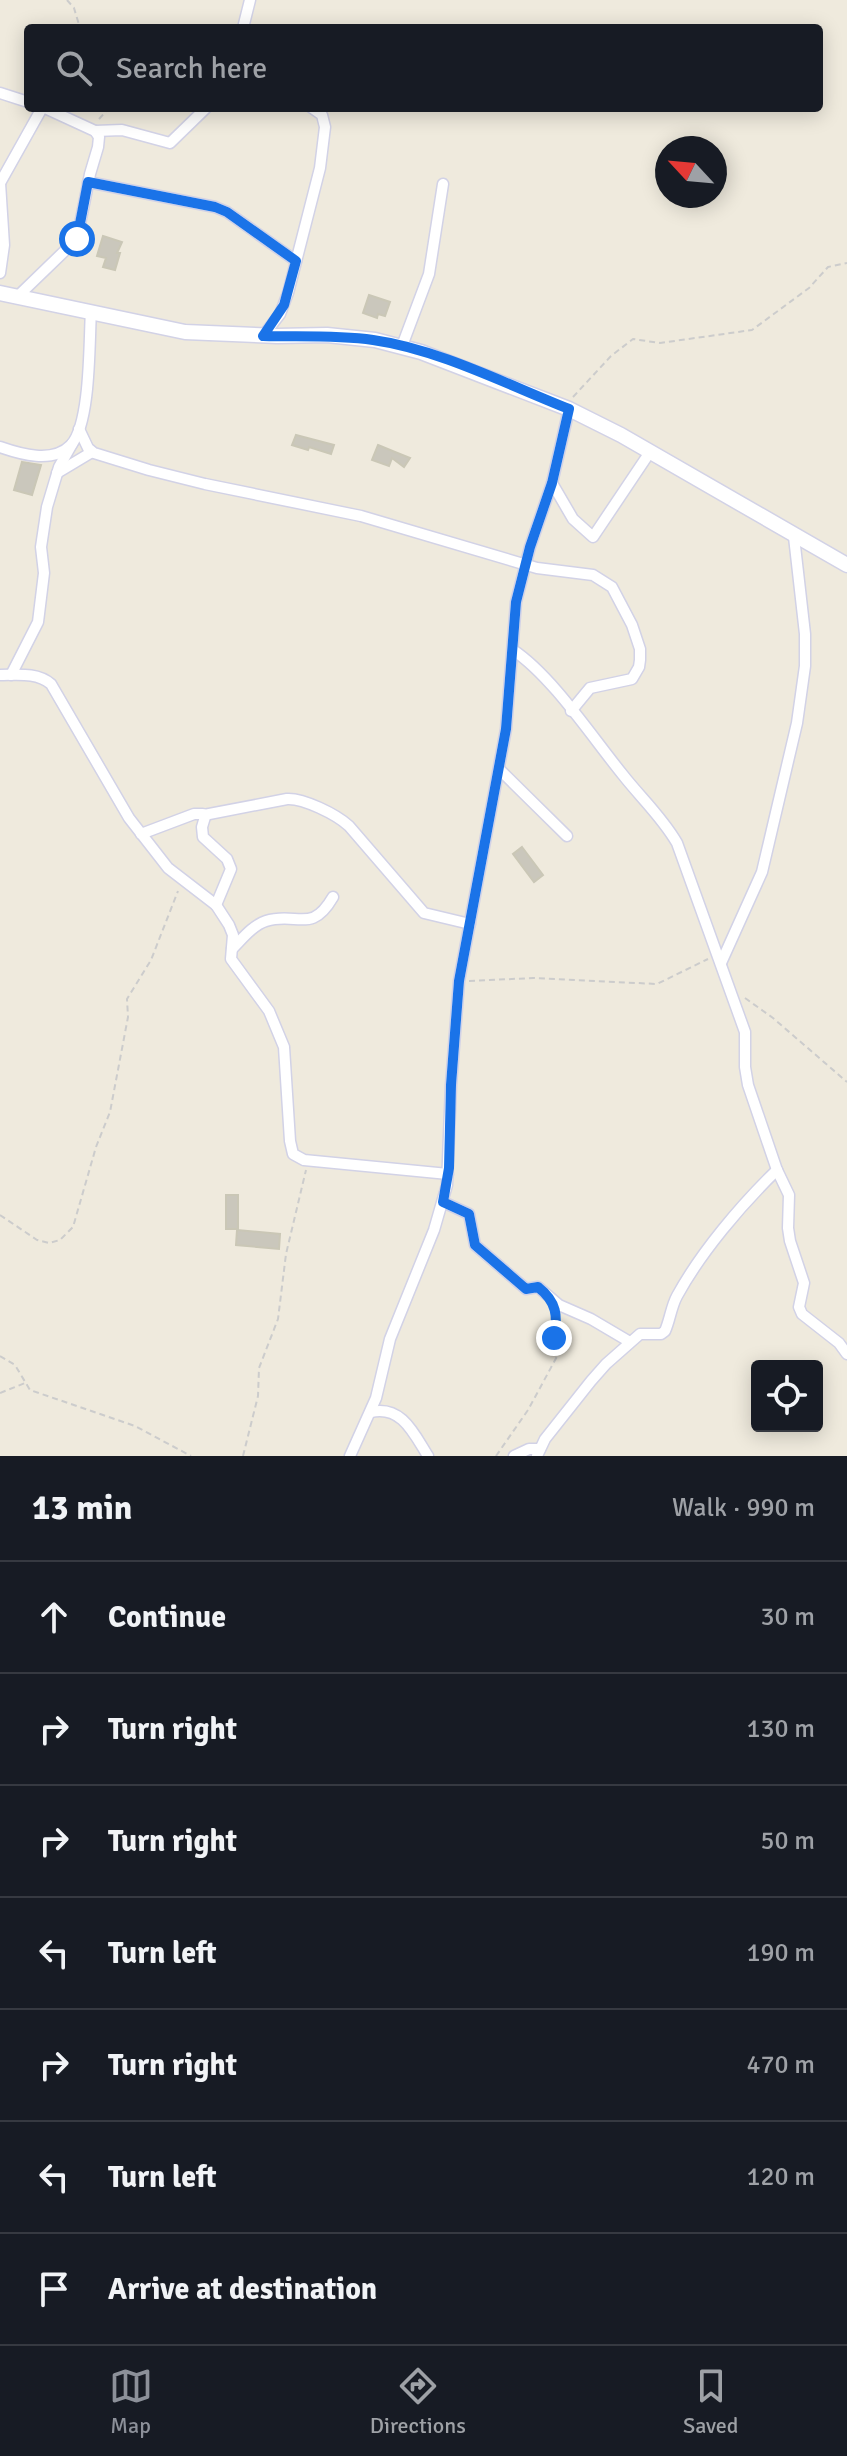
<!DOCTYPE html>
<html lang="en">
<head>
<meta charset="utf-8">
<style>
  :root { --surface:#171b24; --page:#20242c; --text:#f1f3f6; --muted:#9ea1a6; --line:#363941; --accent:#8c9099 }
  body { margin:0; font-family:Signika,sans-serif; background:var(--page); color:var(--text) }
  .controls { position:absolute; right:24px; bottom:24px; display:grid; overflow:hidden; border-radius:8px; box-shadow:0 4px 20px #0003 }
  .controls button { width:72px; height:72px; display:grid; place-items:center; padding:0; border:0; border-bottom:2px solid var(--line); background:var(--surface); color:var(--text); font:40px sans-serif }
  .compass { position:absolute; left:655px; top:136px; width:72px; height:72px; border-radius:50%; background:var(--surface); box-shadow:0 4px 20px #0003; rotate:296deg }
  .stop { position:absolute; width:24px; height:24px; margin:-18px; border:6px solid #1a73e8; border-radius:50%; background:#fff }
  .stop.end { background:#1a73e8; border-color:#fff; box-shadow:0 2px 8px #0008 }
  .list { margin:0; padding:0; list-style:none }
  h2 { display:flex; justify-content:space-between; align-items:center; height:104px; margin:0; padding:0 32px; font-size:34px }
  h2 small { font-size:26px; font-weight:400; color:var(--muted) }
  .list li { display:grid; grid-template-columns:52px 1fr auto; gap:24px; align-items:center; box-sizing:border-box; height:112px; padding:0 32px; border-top:2px solid var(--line) }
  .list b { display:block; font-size:30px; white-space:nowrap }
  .list em { font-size:26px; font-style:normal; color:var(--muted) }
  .icon { flex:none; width:44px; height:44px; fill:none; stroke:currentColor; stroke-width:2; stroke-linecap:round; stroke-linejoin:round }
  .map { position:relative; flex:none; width:847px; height:1456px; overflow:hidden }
  .search { position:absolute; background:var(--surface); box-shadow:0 4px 20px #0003; left:24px; right:24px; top:24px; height:88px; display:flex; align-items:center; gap:20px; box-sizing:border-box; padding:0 28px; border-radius:8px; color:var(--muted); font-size:30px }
  .sheet { height:888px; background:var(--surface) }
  nav { display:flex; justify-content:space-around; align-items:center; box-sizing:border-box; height:112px; border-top:2px solid var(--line); background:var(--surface); font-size:22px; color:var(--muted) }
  nav a { display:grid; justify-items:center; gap:4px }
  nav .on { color:var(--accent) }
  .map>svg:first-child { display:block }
  .building { fill:#cac7bc; stroke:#cac7b6; stroke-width:2 }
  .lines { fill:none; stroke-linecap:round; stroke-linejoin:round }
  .street-casing { stroke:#d2d2e6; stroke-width:13 }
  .secondary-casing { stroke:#d2d2e6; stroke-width:17 }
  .path { stroke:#ccc; stroke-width:2; stroke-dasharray:6 4; stroke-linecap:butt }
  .street { stroke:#fff; stroke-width:10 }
  .secondary { stroke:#fff; stroke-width:14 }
  .route { stroke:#1a73e8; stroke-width:10 }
</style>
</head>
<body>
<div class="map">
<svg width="847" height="1456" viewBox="0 0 847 1456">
  <rect width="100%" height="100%" fill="#efeadd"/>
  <g class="building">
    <polygon points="103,236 122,242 117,253 120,253 115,270 103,267 106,258 97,256"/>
    <polygon points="369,295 390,302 385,316 378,314 377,318 363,313"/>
    <polygon points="296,435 334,445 331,454 309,447 308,450 292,445"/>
    <polygon points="378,445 395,452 410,458 404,467 392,458 389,466 372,460"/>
    <polygon points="22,462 41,465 32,495 14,490"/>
    <polygon points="522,847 543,875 534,882 513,854"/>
    <rect x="226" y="1195" width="12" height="34"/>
    <polygon points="237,1230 280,1234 279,1249 236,1245"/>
  </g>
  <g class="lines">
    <defs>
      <g id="street">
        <polyline points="243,28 250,0"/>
        <polyline points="0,93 28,102"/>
        <polyline points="95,131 122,130 170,143 206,108"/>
        <polyline points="88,182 215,207 227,212 296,261"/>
        <polyline points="0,183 4,245 0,273"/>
        <polyline points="0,183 42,108"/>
        <polyline points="17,297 77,239 90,174 98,147 99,137 95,131 45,108"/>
        <polyline points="263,336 280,314 288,293 320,168 325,127 322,115 312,108"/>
        <polyline points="402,346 429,274 443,184"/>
        <polyline points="79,429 88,448 94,453 149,470 205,484 361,516 537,568 593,575 612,587 632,625 640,649 640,660 639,667 632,679 590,688 571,711"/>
        <path d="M0,447C20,454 53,464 71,445C91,423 89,341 91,311"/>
        <polyline points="57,473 92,452"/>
        <polyline points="552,483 573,519 593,537 650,452"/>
        <path d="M513,650C552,676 592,737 623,775C641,798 662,817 677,843L745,1032V1067L748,1085L777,1170L789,1195L788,1228L790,1241L804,1283L799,1307L802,1314L839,1343L847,1354"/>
        <path d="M0,675C17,675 37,672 51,684L129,818L168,868L216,905L229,925L233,935L231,959L269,1011L284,1047L290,1141L293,1154L304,1160L448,1174"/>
        <polyline points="11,675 38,622 44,573 41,547 47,507 59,467 72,444"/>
        <polyline points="500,770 567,836"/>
        <path d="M204,815L287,799C303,798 336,814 349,826L424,913L470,924"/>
        <polyline points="141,834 194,814 203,814 205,817 202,827 203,837 227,859 231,869 216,905"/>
        <path d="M232,949C242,939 253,925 266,921C297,911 311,935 333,897"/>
        <polyline points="721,963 762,872 797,723 805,666 805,634 794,537"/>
        <polyline points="443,1202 469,1214 475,1245 526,1289 538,1287 559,1305 591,1319 630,1342"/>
        <path d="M371,1412C402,1405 414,1434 428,1456"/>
        <polyline points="350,1456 376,1398 390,1339 434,1230 447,1185 451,1085 459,981 506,729 516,602 530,547 552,483 569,409"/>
        <polyline points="514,1456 529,1449 540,1449"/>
        <path d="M537,1456L545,1439L591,1381L606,1364L640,1334H661L665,1331C670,1320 671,1307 677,1296C701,1252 741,1205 777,1170"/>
      </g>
      <polyline id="secondary" points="0,293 185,332 277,336 327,335 375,340 421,352 569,409 621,435 847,565"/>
    </defs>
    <use href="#street" class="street-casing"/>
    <use href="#secondary" class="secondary-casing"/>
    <g class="path">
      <polyline points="67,0 74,8 80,28"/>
      <polyline points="99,119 109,108"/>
      <polyline points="573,397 611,356 633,339 660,343 752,330 809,288 828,267 847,263"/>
      <polyline points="469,981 533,978 657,984 708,959"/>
      <polyline points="745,998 773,1018 847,1082"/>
      <polyline points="0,1215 37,1240 49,1243 60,1240 73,1227 96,1147 110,1112 128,1017 127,999 151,960 178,891"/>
      <polyline points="0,1356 15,1365 30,1390 135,1426 191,1456"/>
      <polyline points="0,1393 25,1383"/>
      <polyline points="243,1456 258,1396 259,1368 278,1319 286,1254 306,1170"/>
      <polyline points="496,1456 528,1410 560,1351 562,1345 553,1336 557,1324 556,1316"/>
    </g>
    <use href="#street" class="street"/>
    <use href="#secondary" class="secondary"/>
  </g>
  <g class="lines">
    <path class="route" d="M77,239L88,182L215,207L227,212L296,261L284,305L263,336C300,337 336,335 373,340C438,349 508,385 569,409L552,483L530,547L516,602L506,729L459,981L451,1085L449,1168L443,1202L469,1214L475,1245L526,1289L538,1287C557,1302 558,1316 554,1338"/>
  </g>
</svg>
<div class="controls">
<button><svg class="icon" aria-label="locate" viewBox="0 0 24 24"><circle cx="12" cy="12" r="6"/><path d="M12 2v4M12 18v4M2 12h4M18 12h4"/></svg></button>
</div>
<svg class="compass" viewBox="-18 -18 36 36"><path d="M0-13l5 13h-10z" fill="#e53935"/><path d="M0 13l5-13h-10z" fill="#9ea1a6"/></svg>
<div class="stop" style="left:77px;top:239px"></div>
<div class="stop end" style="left:554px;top:1338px"></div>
<div class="search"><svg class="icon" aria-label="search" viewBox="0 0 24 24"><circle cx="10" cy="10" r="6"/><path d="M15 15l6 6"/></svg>Search here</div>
</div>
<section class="sheet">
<h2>13 min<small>Walk · 990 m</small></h2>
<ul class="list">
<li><svg class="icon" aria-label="ahead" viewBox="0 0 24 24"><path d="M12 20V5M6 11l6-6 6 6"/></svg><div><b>Continue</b></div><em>30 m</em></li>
<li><svg class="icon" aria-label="right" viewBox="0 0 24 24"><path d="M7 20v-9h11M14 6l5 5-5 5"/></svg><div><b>Turn right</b></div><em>130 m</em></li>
<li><svg class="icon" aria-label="right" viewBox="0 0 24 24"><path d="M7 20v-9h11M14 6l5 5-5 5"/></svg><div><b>Turn right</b></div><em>50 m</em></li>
<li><svg class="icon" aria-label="left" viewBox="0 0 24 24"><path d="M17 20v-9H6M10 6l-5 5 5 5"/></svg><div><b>Turn left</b></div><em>190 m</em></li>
<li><svg class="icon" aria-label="right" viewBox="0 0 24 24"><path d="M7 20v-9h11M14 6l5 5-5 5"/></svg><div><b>Turn right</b></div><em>470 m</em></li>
<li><svg class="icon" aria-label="left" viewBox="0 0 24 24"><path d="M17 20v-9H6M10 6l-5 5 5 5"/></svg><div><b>Turn left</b></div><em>120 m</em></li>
<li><svg class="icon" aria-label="arrive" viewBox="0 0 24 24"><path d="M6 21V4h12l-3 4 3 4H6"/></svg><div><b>Arrive at destination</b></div></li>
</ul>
</section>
<nav>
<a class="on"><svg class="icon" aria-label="map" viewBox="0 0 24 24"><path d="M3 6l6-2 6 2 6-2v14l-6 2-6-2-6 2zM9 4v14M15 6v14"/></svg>Map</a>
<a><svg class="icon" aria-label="directions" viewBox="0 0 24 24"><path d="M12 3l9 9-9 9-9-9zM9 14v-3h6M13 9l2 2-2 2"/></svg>Directions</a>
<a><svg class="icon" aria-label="saved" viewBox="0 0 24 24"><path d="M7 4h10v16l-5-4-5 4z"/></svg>Saved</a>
</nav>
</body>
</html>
